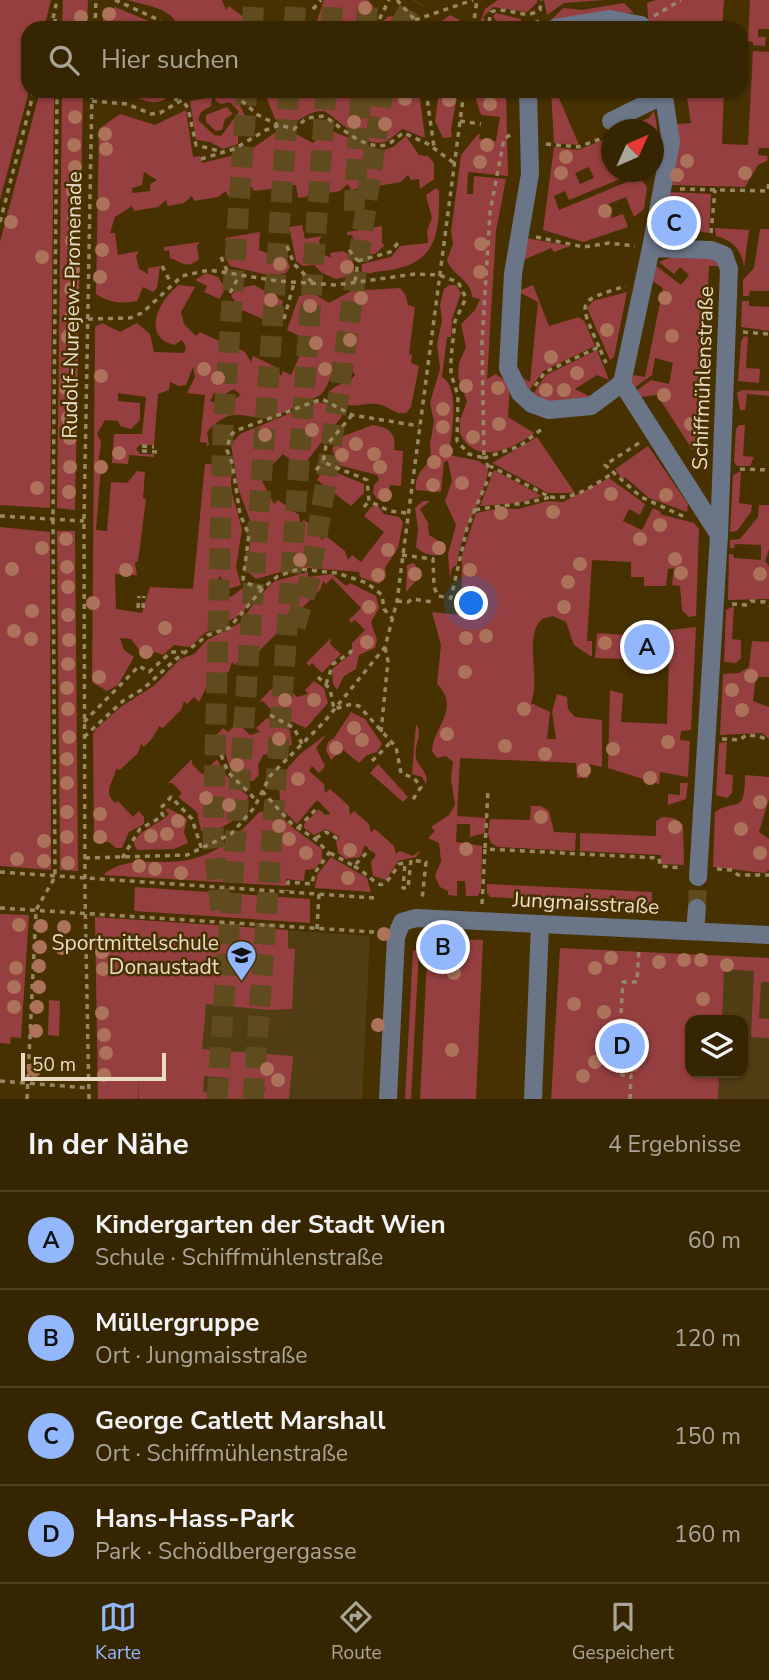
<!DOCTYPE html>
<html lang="de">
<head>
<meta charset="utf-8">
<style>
  :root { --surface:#352500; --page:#3d2d0a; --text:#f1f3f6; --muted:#aaa599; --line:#4f4222; --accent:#92b7fd }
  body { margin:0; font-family:"Nunito Sans",sans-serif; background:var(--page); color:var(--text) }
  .controls { position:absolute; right:21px; bottom:21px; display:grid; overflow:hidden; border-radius:14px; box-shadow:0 2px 5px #0004 }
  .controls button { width:63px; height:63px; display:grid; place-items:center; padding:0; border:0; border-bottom:2px solid var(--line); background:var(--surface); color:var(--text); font:35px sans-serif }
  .compass { position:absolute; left:601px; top:119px; width:63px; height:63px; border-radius:50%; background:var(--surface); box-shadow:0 2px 5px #0004; rotate:45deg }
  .scale { position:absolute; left:21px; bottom:18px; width:145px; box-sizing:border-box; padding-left:7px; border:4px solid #eadcc4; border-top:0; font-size:19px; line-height:24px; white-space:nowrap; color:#eadcc4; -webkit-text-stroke:5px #473100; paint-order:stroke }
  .you { position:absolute; left:472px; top:604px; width:24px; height:24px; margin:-18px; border:5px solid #fff; border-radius:50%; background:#1a73e8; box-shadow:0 0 0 10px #1a73e833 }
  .badge { display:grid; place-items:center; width:46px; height:46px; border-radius:50%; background:var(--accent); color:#111; font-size:23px; font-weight:700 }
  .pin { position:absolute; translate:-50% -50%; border:4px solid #fff; box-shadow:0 2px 7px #0006 }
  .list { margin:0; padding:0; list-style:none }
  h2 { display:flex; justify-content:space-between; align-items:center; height:91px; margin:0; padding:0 28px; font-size:30px }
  h2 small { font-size:23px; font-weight:400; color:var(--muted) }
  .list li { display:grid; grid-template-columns:46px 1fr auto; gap:21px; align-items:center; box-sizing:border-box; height:98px; padding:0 28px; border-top:2px solid var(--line) }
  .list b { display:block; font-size:26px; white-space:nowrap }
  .list p { margin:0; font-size:23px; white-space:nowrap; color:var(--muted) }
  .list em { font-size:23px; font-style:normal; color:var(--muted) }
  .icon { flex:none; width:38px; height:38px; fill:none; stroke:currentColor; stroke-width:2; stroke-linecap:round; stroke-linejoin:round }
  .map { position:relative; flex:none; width:769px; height:1099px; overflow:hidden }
  .search { position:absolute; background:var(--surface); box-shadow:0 2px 5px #0004; left:21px; right:21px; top:21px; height:77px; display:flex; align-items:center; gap:18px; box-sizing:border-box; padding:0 24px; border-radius:21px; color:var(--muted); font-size:26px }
  .sheet { height:483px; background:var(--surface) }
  nav { display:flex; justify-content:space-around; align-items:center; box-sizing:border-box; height:98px; border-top:2px solid var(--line); background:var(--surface); font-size:19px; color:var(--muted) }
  nav a { display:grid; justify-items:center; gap:4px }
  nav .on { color:var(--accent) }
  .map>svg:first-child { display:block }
  .built { fill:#513d13 }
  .green { fill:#963f40; fill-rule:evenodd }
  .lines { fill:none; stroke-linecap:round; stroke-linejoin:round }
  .minor-tunnel { stroke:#5f4b1d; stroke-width:18; stroke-dasharray:18 9; stroke-linecap:butt }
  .highway-tunnel { stroke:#5f4b1d; stroke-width:21; stroke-dasharray:21 10; stroke-linecap:butt }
  .path { stroke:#998763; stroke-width:3.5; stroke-dasharray:5 5; stroke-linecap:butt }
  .minor { stroke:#6b7588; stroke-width:18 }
  .tree { fill:#ac725a }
  .labels { text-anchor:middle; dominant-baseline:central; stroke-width:5; stroke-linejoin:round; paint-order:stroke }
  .street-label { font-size:21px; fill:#eadcc4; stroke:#473100 }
  .poi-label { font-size:21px; fill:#eadcc4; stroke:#473100; text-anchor:end }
</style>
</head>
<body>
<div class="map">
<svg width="769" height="1099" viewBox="0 0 769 1099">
  <rect width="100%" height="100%" fill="#473100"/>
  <g class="built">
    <polygon points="115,919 370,936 362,1099 118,1099"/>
    <polygon points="716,955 769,958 769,1099 709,1099 710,1073 743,1073 743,1020 713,1020"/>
  </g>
  <g class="green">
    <polygon points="0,0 51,0 44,28 28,28 29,91 0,200"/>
    <polygon points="63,0 88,0 87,28 62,28"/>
    <path d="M128,0H222L226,10L229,6L251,23V28H178C174,7 144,6 128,0Z"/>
    <polygon points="324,0 368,0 377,11 367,28 322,28 316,24"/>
    <polygon points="498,0 537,0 537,3 527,12 493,7 483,17 489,28 478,28 485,9"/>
    <polygon points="544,0 604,0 564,3 547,15"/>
    <polygon points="656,0 724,0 722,28 649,28 647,3"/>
    <polygon points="750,0 769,0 769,29 758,29 758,37 766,37 765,46 753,45 753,42 748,41"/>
    <path d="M624,3L634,13C596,11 561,28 524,28L549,22L563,8L582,10Z"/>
    <path d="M115,7C128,13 152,21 161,28H103V14Z"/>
    <polygon points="496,13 521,19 521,21 513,27 499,26 493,16"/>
    <polygon points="450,15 460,20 461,28 432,28"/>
    <polygon points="389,16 399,18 404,28 383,28 383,21"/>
    <polygon points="753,51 769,52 769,148 759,148 758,155 768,156 767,161 758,165 745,187 670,185 677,124 691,123 686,91 724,91 722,144 748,145"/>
    <polygon points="40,91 54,91 50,508 0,505 0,242"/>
    <polygon points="62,91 83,91 75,510 57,508"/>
    <path d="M100,91H173C160,110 145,100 128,95C119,93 109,94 100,94Z"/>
    <polygon points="219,91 237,91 236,97 246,118 238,135 238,144 223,149 210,142 196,140 190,101 212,97 211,106 201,112 198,120 214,135 221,136 239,112 230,102 221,104 216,101 215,98 220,97"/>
    <path d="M245,91H361L367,96L371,91H419L425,138L403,129C397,132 391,140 384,142C363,148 340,120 324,111C302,110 297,132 275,119L266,96L258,93L247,100L244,98Z"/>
    <polygon points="439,91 458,91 451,129 452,137 443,138 435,121"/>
    <path d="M478,91H506L508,176L468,172L467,194H473L474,176L506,179L496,231L487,379L496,374L510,385L508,417L534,433C513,449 475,467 460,433V420L467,401L458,377L459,363L466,347L461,324L475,310L480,299L472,297C471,279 452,276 447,260L453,244L451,232L461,155L478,134H480L479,139L496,141L500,117L481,115L476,99Z"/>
    <polygon points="551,91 556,91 579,145 554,143"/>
    <polygon points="227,107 233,114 225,119 222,130 216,131 206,122 206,115"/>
    <path d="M186,110L193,157L200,156L202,163L247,152L279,130L290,131L313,143L324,133L332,131L380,151L393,147L406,136L419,155L428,156L434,163V179L420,189L419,179L411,180L408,175L401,182L377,186L376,180L367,187L351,190L348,184L340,191L316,195L314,190L306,197L298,198L296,185L288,186L287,181L278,188L254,191L251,186L244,193L228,196L226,191L218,197L194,201L192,196L184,203L168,206L166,200L158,207L134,211L132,206L115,217L110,233H115L118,255L139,251L136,256L139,269L148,274V268L160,266L157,288L153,292L143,287L137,301C122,304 109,303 96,294L99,129L120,114L155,125ZM144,172L157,180L150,184V191L132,193V188L142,185Z"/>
    <polygon points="654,111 657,126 654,164 654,130 620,129 649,118"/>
    <path d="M611,137L612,172H637L569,200L565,191L554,196L559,210L639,177L647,187L644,209L634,217L626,197L606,205L612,218L623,214L628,227L583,242L543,230L554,147L578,150ZM589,167L594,178L580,184L575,173Z"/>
    <path d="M436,188L439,191C440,238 435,265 383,271C375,271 369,275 362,273V264L391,257L400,246L428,243L427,231L432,218L426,195Z"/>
    <polygon points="670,192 711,194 709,233 683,229 663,217"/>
    <polygon points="302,225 305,239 322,236 319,240 321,253 331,258 330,253 343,251 351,256 354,266 345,277 336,279 322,273 314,265 303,266 296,261 290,231 285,232 284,228"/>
    <polygon points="382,226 382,244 385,245 375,254 359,254 352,235 347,235 347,232"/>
    <path d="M715,228L749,230L744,267C742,250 732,240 716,236Z"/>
    <polygon points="760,229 769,229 769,291 750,291 749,296 743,296 743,280 754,268"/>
    <polygon points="260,232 259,250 269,254 268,249 281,247 290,267 286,273 272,276 230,266 225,256 232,255 230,241 225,241 225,238"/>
    <polygon points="526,238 570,246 554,252 551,248 521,261"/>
    <path d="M200,242L197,246L199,259C187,270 182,262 170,258L169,250L164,251V247Z"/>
    <polygon points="677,255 717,257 723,266 709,266 700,447 692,449 657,395 640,397 636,391 651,380 669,384 673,363 655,358 652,375 634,388 631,379 634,375 645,377 663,288 651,280 655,265 681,285 689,275 680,267 674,274 659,262"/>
    <polygon points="206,273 218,277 225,288 220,299 204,292 207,286 195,280"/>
    <path d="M179,285L195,287L181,312L184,324L196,336L200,332L221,342L227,350L230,345L245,352L251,362L253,356L276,367L281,376L283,371L291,375L307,340L287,330L299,296L313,293L329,303L351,291L400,288L405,294L408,305L415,307L409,354L412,355L411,363L419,366L411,407L406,413C393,415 390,406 378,404C364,402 355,409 336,403L329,392C337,383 349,384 355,375L348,363L339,364C329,372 330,387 320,395C317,397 285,412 281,414C249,427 237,398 207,432L209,444L207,447V443L200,442L205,395L187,393L195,377L193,367L186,385L179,386L170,382L169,390L158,394L154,445H140L136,449L140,454H154V457L129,455L128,464L112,463L114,434H142L146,397L118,393V401L140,403V420L131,429L120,426L118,421L105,420L97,434L101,442L98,467H101L96,530L107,531L111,482L127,483L137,471L145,472L143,498L146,499L138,561L135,563L137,575L115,574L116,609L142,613L150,587L193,589L205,464L223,465L224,455L231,469V490L242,529L236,567L241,585L229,589L220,576L213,588L231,597L244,587H249L253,596C244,619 224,622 205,633C198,637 196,644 188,647L174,645L163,655L155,652L146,659L131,639L120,638L124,650L134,657L118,685L107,691L92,682L95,327L102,323L120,332L137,323L150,334L154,352L184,353L186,347L182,340L174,345C140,337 160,298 179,285ZM234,389L241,395L235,399L232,410L210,401L214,393L223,395Z"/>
    <polygon points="254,285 283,301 274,324 233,306 235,301 231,296 236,289"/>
    <path d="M449,285H456L461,293L452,319L451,337H447L442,377C461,387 451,437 449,455L479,461L488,468C486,501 460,528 457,565L452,568L450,579L448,554L456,525L445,501L452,481L448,461L444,462L441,492L416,490C414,474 425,469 431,457L430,444L434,422L430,403L440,369L437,344L442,321L440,305L444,289Z"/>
    <polygon points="533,285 549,326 579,317 585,322 595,346 543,371 527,393 518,375 530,382 538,302 521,293 521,290"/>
    <polygon points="627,292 614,357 610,360 587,308 593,301"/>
    <polygon points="742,301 749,301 749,306 769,307 769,331 741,327"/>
    <polygon points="744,336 748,337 746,368 760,369 759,383 738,381 741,342"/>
    <polygon points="597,350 609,380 597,375 575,389 591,397 554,402 531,397 546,375"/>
    <polygon points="742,390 769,391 769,396 747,394 745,410 740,410 737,393"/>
    <polygon points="317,402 333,405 342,416 306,462 303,460 298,466 283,454 268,469 262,481 274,504 278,500 299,515 300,524 304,520 320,531 321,540 326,536 345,551 348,560 352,555 361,562 384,532 364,516 371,507 377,505 384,514 399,517 403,522 398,548 385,568 386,577 379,584 360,577 359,572 298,567 256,579 248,572 251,523 238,488 231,444 240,434"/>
    <path d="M373,425C389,427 397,434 394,450L403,451L401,486L390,485L386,501L377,499L373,493L374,485L379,480L377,475L338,465L332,449L338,438Z"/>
    <polygon points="739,425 745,425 743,456 754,457 750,466 737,466 734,462 736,429"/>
    <polygon points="537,437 575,493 548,493 492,463"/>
    <polygon points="648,446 688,504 687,512 649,498 625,477 622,479 615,469"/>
    <polygon points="327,469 364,484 364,493 351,506 317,480 322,471"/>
    <polygon points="494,470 542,496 518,503 480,506"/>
    <polygon points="741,471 739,503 752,505 751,512 737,531 730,532 733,475"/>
    <path d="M609,478L645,504L640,515L629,509L623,521L642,530L653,508L661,512L660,514L694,523L699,529L696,616L689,617L682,610L680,586L672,585L674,568L668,569L666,586H644V577H631V562L592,560L587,641H592V657L574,645L566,622L553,616L542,619C523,636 541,678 531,703L550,712L547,739H556L552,712L557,694L567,697L568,709L575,717L602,720V767L589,764L588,778H577L576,763L460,758L457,816L486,818L485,833L470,837V824H457L456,842L482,846L481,889L478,896H466L465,881H457V896L448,895V891L440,887L435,876L441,861L439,843L428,838L435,831L431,827L449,815L455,805L451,779L453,762L446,756L437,758L432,751C434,725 461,708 437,684L441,645L432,612L461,615L462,555L476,513L501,508L518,509L548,501L563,502Z"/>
    <path d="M423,501H430L420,509L428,523L429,535L445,545L444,553C436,558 422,554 416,547L418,529L415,508Z"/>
    <polygon points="759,505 769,505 769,549 765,561 769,566 769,599 728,600 729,554 733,554 734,558 761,560 761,545 735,544 734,548 730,548 730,540 740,539 758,517"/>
    <polygon points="0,527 50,532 51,870 0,866"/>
    <polygon points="57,531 75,531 78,871 60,870"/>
    <polygon points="414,563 421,575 406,592 407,565"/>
    <path d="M308,572V577L332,574L346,586L350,583L376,596L379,608L371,622L377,640L375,648L359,655L356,669L344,676L337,690L333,684L332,669L352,653V643L365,630L355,620L351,623L349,620L361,608L332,578L326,584L323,581L320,590L302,608L297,607L296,614L283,627L279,626L277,633L259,651L254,650L253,657L246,664L241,659L235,665L232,662L229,671L211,689L206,688L199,702L194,697L187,704L184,701L181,710L163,728L159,726C155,735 152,739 144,747L141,744L138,753L120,770L116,769C114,782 102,791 115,803L118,801L133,817L139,811L144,817V824L129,832L122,848H116L109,842H94L93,734L96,729L122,706L155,685L180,659L194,654L207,640L240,623L259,596L275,581Z"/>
    <polygon points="734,606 732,639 741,640 741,658 736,663 724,662 726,610"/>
    <polygon points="696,627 691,730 681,731 680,740 690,741 688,777 660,772 659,784 608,768 610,690 623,694 621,722 667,724 670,630"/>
    <polygon points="597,633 626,635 624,659 595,658"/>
    <polygon points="331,638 330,644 341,654 322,673 312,663 309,666 306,663"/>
    <polygon points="752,641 769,642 769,677 756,677 753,701 769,707 769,739 762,733 720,735 723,674 739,673 749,667"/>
    <polygon points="288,681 287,687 297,697 308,694 305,690 314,681 324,688 328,703 306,728 276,715 263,701 259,702 271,689 276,693"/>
    <polygon points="351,712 365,719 382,744 377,752 367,755 359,763 342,749 331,760 326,750 328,742 334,738"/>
    <polygon points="267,718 279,720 290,730 292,744 283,750 263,755 258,765 259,775 253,781 243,781 229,766 225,750 211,740 223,728 228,732 241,720 240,725 250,735 260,732 256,728"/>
    <path d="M416,724C424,735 413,745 416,758C419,768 429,772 426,784L422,777L412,774Z"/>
    <polygon points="327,734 316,748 325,766 319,773 312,766 309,771 324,784 325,793 330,789 349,806 350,815 354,811 369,824 371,832 375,829 394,846 396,854 400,851 413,856 421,850 416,857 398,861 386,880 373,876 371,862 376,855 365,845 360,857 346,859 338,853 336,841 340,837 326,829 314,835 304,828 304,824 319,809 325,815 331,814 317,800 297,824 281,808 278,779 300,754"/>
    <polygon points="727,742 725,774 733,775 732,793 727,798 716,795 719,743"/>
    <path d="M192,759V764L202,774L212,772L208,768L217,759L224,773L248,796C246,816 226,826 210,833L201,831L197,812L178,797L182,793L172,783H168Z"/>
    <polygon points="378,764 408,797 403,802 370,773"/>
    <path d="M745,775L769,777V799L759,832L769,839V870L765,873L713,867L715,812C736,798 745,816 745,775Z"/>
    <polygon points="680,783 688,783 686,799 668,805 668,794 680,795"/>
    <polygon points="531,806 541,806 549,811 554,832 576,833 575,851 498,847 491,843 488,834 490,819 530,820"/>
    <path d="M168,808L187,819L184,832L188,843L174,849L137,850L134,844C139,828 158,826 169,814L165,810Z"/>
    <path d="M276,810L293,828L322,849V861L314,869L305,870L304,881L286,879V886L103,875C127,854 159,866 188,860C220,853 238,835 259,812Z"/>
    <polygon points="662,817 674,818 683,825 684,865 661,864 661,855 580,851 580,833 656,836 656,821"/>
    <polygon points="331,857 367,878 371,892 315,888 317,875"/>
    <polygon points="487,884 652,892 652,906 490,897 487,893"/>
    <polygon points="135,887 310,899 310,923 134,911"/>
    <polygon points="0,914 29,915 21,1038 11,1037 10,1044 0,1043"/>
    <path d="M95,917L288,930V948L295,949L292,1009L270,1010L206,1004L202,1049L293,1056L289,1099H262L265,1089L257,1081L252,1084L250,1099H139V1078L138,1099H98ZM204,1076L228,1078L227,1094L203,1092Z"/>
    <polygon points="431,938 483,940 476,1099 420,1099 428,941"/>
    <polygon points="560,948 769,958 769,982 761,982 759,1018 769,1019 769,1038 751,1037 754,971 724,969 722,1020 690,1020 690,1073 719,1073 718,1099 551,1099"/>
    <polygon points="413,950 419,951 411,1099 405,1099"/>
    <polygon points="49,1000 60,1001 59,1036 48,1035"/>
  </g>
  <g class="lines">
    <polyline class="minor-tunnel" points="697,908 698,877"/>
    <g class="highway-tunnel">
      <polyline points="252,28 254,0"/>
      <polyline points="294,28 296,0"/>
      <polyline points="331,28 333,0"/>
      <polyline points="366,28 368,0"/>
      <polyline points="399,28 414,0"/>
      <polyline points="354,211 361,91"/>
      <polyline points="295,627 309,582 325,488 383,91"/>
      <polyline points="221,910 213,839 223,429 247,91"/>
      <polyline points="217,1099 289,91"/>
      <polyline points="253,1099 326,91"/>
    </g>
    <g class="path">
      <polyline points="115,0 159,20 166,28"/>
      <polyline points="397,0 415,20 417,28"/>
      <polyline points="313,9 321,0"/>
      <polyline points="654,16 681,0"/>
      <polyline points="55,19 56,28"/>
      <polyline points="415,20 473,0"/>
      <polyline points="51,28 57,0"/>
      <polyline points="95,28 96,0"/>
      <polyline points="375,28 389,0"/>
      <polyline points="473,28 477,0"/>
      <path d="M497,28L489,22L491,12C508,5 523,21 540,10L541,0"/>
      <polyline points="515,28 540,21"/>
      <polyline points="241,91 241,100 258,115 278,125"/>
      <polyline points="426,91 434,147"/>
      <polyline points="92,101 127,104 151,114 160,113 182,100 188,108 196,145 223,152"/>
      <polyline points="175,101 181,91"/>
      <polyline points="460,121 481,124"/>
      <polyline points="546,144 578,147 603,138"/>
      <path d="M201,159L234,149L266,130L280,125L294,129L307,118L324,116C340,126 363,150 385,145C393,143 397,136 404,133L428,144L454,163"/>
      <polyline points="640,172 647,178"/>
      <polyline points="680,189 768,191 769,180"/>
      <polyline points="0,222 34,91"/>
      <polyline points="711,233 715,190"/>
      <polyline points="536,237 584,247 609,243 635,246"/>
      <polyline points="287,246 294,264 313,283"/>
      <polyline points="349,250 358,261 355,281"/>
      <polyline points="221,257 228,273"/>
      <polyline points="358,261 390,252 399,242"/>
      <polyline points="162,266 171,283"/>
      <polyline points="230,293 239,276"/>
      <polyline points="88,319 130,318 142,313 182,276 209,270 278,281 336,285 415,274 439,275 458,282 466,298 455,321 451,358 451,374 458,396 457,441 469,454 484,458 482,343 490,212 504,139 513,133"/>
      <polyline points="284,319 294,283"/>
      <polyline points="743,332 769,334"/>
      <path d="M599,347C578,299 576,302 626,286"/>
      <polyline points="535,386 545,372 599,347 606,363"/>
      <polyline points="352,415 326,446 323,462 367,480 369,501 389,511 407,513"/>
      <polyline points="639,443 605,465 641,497 687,518"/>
      <polyline points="142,446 154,447"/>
      <polyline points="142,451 158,452"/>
      <polyline points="740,469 769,470"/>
      <polyline points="316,470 323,462"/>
      <path d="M550,497C576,500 592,486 613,473"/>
      <polyline points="364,507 369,501"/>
      <path d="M475,510C501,505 524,505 550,497L490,466"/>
      <polyline points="0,516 84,521"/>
      <polyline points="402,555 433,559 434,587 438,596 451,598 467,528 491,472 484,458 520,446 543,428"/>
      <polyline points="262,588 246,583 243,579 249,535 240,514 232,463 227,450 230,436 235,431 322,399 352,415 419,426"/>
      <polyline points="397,601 408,602 412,599 432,602"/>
      <polyline points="732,604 747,605 751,601 765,602 769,606"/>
      <polyline points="138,608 139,596"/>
      <polyline points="143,608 144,596"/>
      <polyline points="318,677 330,689 334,709 352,704 359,706 396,747 401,773 414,778 421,787 412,801"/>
      <polyline points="326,684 333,664 351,652 350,645"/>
      <polyline points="270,715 294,728 302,744"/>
      <polyline points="84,722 139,666 149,672 171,652 183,652"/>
      <polyline points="381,732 388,661 385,647"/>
      <polyline points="84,737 123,701 143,689 176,659 208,635 229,628 263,588 278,576 299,569 337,573 367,583 382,595 384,609 392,618"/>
      <polyline points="722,739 740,740 746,735 759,736 769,741"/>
      <polyline points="221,755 228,772 257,801"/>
      <polyline points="372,761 391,742"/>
      <polyline points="262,791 291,823 315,839 329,853 314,874 312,884 288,882 287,891"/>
      <polyline points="298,828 318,807"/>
      <polyline points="316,838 326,832 338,839"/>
      <polyline points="485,848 488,791"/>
      <polyline points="330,853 354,866 370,849"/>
      <polyline points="85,858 187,855 231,834 254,808 270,776 324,722 385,647 397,601 464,91"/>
      <polyline points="122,858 140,829 163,816 160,809 171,797 192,819 202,850"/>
      <path d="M354,866C382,883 378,898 399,864L405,863L403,888H408L411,860L426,862L422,900"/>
      <polyline points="717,869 732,870 738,875 769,875"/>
      <polyline points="0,872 375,898"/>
      <polyline points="482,904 485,849 659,858 660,866 682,868"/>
      <polyline points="0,908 374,932"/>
      <polyline points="317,929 319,893"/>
      <polyline points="0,1081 89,1088"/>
      <polyline points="27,1099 36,910 55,877 53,519 57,91"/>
      <polyline points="89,1099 85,896 84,521 92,91"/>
      <polyline points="630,1099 631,1075 617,1075 623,982 637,982 639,947"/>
    </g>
    <g class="minor">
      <polyline points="555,28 610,19 641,25 641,28"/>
      <polyline points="528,91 530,174 513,274 508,368 520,393 532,404 549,410 591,406 622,383"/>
      <polyline points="611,121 664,95"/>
      <polyline points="651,248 671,142 663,91"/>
      <polyline points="698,877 719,535 729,269 724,255 711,250 651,248 622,383 719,535"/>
      <polyline points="695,931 697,908"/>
      <polyline points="388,1099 396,937 402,922 416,918 769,935"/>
      <polyline points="533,1099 540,924"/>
    </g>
  </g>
  <g class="tree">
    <circle cx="365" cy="8" r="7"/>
    <circle cx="109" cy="14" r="7"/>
    <circle cx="81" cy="17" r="7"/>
    <circle cx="405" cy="99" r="7"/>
    <circle cx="449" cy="100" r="7"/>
    <circle cx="490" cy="104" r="7"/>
    <circle cx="75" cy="117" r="7"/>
    <circle cx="354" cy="122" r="7"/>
    <circle cx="385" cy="124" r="7"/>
    <circle cx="105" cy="134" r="7"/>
    <circle cx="74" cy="145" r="7"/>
    <circle cx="487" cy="145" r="7"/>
    <circle cx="106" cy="149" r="7"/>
    <circle cx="566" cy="157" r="7"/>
    <circle cx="687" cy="161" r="7"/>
    <circle cx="480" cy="162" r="7"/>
    <circle cx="75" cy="167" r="7"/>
    <circle cx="561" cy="173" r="7"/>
    <circle cx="745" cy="173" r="7"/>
    <circle cx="677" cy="175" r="7"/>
    <circle cx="73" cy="191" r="7"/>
    <circle cx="103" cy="204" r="7"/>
    <circle cx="605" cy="211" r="7"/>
    <circle cx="674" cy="215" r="7"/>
    <circle cx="74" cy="217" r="7"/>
    <circle cx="11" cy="222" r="7"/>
    <circle cx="72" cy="241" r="7"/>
    <circle cx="481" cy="244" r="7"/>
    <circle cx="102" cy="250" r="7"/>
    <circle cx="42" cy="257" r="7"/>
    <circle cx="280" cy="264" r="7"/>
    <circle cx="347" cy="267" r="7"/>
    <circle cx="73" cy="269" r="7"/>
    <circle cx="480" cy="272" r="7"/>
    <circle cx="100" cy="277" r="7"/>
    <circle cx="71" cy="289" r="7"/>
    <circle cx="361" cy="298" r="7"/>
    <circle cx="665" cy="298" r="7"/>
    <circle cx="271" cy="300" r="7"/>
    <circle cx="310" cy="306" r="7"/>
    <circle cx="72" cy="315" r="7"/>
    <circle cx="607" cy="330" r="7"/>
    <circle cx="672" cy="336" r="7"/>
    <circle cx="68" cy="337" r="7"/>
    <circle cx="350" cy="340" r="7"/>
    <circle cx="316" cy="343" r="7"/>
    <circle cx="551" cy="357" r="7"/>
    <circle cx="204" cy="369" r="7"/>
    <circle cx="325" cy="369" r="7"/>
    <circle cx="577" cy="373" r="7"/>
    <circle cx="101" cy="376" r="7"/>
    <circle cx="218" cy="378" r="7"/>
    <circle cx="466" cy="386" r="7"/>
    <circle cx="66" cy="388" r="7"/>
    <circle cx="498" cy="388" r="7"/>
    <circle cx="546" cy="390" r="7"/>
    <circle cx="564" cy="390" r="7"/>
    <circle cx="664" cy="395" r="7"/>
    <circle cx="443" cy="409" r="7"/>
    <circle cx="68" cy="418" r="7"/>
    <circle cx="499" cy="424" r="7"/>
    <circle cx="691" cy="424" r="7"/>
    <circle cx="443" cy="427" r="7"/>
    <circle cx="312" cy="430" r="7"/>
    <circle cx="265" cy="435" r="7"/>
    <circle cx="473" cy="437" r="7"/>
    <circle cx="70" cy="438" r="7"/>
    <circle cx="356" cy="444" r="7"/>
    <circle cx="446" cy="451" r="7"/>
    <circle cx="119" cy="453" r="7"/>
    <circle cx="374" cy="454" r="7"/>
    <circle cx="342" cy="455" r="7"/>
    <circle cx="434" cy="462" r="7"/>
    <circle cx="70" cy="467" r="7"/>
    <circle cx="101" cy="467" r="7"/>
    <circle cx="380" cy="467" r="7"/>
    <circle cx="462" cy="483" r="7"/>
    <circle cx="433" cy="485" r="7"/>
    <circle cx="37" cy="488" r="7"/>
    <circle cx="69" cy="492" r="7"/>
    <circle cx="611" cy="494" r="7"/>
    <circle cx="385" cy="495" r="7"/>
    <circle cx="666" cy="495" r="7"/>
    <circle cx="553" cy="512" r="7"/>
    <circle cx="501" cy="513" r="7"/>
    <circle cx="660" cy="525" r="7"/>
    <circle cx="66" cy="539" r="7"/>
    <circle cx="640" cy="539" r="7"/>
    <circle cx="42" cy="548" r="7"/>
    <circle cx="439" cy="548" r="7"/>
    <circle cx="388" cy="550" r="7"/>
    <circle cx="675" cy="559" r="7"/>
    <circle cx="300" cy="560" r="7"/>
    <circle cx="580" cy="564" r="7"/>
    <circle cx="67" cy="567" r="7"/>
    <circle cx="12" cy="569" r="7"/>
    <circle cx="126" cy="570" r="7"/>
    <circle cx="470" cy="570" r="7"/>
    <circle cx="681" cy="573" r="7"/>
    <circle cx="415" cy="574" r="7"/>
    <circle cx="760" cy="574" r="7"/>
    <circle cx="378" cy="575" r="7"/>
    <circle cx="568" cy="582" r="7"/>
    <circle cx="68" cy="587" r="7"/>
    <circle cx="93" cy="603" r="7"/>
    <circle cx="369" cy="607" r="7"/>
    <circle cx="564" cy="607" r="7"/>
    <circle cx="32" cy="611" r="7"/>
    <circle cx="68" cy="615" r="7"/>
    <circle cx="165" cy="628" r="7"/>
    <circle cx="14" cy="631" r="7"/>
    <circle cx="486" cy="636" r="7"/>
    <circle cx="466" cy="638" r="7"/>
    <circle cx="31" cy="639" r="7"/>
    <circle cx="69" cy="640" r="7"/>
    <circle cx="367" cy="642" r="7"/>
    <circle cx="605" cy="643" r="7"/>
    <circle cx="146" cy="652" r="7"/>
    <circle cx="68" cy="664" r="7"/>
    <circle cx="465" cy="672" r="7"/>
    <circle cx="751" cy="676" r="7"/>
    <circle cx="99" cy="677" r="7"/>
    <circle cx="67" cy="688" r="7"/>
    <circle cx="732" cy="690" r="7"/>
    <circle cx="285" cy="700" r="7"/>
    <circle cx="314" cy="700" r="7"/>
    <circle cx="68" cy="709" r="7"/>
    <circle cx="524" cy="709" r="7"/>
    <circle cx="742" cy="710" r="7"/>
    <circle cx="354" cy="728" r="7"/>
    <circle cx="447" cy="734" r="7"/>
    <circle cx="69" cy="737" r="7"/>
    <circle cx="279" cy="739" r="7"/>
    <circle cx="362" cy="740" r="7"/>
    <circle cx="668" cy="742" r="7"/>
    <circle cx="505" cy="746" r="7"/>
    <circle cx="336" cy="748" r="7"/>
    <circle cx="613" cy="749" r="7"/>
    <circle cx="545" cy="754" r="7"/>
    <circle cx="67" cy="759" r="7"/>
    <circle cx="237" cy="765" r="7"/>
    <circle cx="584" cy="770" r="7"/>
    <circle cx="650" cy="778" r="7"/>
    <circle cx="298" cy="779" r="7"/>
    <circle cx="67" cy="783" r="7"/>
    <circle cx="206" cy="798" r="7"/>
    <circle cx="760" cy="802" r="7"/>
    <circle cx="229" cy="805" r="7"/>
    <circle cx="67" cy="812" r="7"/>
    <circle cx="100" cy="814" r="7"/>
    <circle cx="541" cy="817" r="7"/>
    <circle cx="178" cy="821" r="7"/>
    <circle cx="279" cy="826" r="7"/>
    <circle cx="675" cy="827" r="7"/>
    <circle cx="741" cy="829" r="7"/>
    <circle cx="167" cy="834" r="7"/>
    <circle cx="151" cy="836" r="7"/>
    <circle cx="67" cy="837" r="7"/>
    <circle cx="100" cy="837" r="7"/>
    <circle cx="289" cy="839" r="7"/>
    <circle cx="44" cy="841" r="7"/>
    <circle cx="466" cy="849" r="7"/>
    <circle cx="350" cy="850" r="7"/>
    <circle cx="306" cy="853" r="7"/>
    <circle cx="760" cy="853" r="7"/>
    <circle cx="17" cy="859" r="7"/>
    <circle cx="44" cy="861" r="7"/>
    <circle cx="68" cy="863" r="7"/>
    <circle cx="139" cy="866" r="7"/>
    <circle cx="155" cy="869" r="7"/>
    <circle cx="181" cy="873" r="7"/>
    <circle cx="348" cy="878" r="7"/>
    <circle cx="19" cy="925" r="7"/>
    <circle cx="41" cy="926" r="7"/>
    <circle cx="64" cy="927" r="7"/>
    <circle cx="384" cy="934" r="7"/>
    <circle cx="40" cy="947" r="7"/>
    <circle cx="62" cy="948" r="7"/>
    <circle cx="102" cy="952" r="7"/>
    <circle cx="611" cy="958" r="7"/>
    <circle cx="684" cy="960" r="7"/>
    <circle cx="701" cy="960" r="7"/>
    <circle cx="659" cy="962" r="7"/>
    <circle cx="727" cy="965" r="7"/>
    <circle cx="39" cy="966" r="7"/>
    <circle cx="16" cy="968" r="7"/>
    <circle cx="595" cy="968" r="7"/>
    <circle cx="103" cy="969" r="7"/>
    <circle cx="454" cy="973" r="7"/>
    <circle cx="14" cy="987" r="7"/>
    <circle cx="39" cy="987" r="7"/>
    <circle cx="703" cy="999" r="7"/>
    <circle cx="574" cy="1004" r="7"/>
    <circle cx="14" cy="1007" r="7"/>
    <circle cx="37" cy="1007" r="7"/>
    <circle cx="604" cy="1012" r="7"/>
    <circle cx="102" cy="1013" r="7"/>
    <circle cx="378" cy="1025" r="7"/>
    <circle cx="633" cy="1028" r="7"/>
    <circle cx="36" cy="1031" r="7"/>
    <circle cx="104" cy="1035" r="7"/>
    <circle cx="452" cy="1050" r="7"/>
    <circle cx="106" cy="1053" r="7"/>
    <circle cx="595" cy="1062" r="7"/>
    <circle cx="633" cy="1065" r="7"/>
    <circle cx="267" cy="1069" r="7"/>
    <circle cx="34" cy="1070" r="7"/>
    <circle cx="104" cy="1075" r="7"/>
    <circle cx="583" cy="1076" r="7"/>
    <circle cx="278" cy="1080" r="7"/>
  </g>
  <defs>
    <symbol id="school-pin" viewBox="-11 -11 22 30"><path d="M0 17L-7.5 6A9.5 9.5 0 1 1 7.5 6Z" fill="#92b7fd" stroke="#473100"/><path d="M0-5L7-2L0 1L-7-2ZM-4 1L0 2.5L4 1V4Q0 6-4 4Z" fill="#111"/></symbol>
  </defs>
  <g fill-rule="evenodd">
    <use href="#school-pin" x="224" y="938" width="35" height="47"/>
  </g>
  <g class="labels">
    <g class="street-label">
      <text transform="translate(72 305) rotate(-89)">Rudolf-Nurejew-Promenade</text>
      <text transform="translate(703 378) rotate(-88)">Schiffmühlenstraße</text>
      <text transform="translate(586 903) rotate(3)">Jungmaisstraße</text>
    </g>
    <g class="poi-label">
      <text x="219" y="943">Sportmittelschule<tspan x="219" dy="24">Donaustadt</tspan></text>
    </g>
  </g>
</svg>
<div class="controls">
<button><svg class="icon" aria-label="layers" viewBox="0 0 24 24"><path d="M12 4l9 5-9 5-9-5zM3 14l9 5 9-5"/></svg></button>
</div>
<svg class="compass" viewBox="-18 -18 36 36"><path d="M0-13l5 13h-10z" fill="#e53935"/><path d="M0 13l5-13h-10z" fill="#aaa599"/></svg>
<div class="scale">50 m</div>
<div class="you"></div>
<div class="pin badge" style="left:647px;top:647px">A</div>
<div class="pin badge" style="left:443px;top:947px">B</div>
<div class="pin badge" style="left:674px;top:223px">C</div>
<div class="pin badge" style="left:622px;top:1046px">D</div>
<div class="search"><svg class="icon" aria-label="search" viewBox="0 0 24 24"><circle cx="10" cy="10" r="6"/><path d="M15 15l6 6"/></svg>Hier suchen</div>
</div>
<section class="sheet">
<h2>In der Nähe<small>4 Ergebnisse</small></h2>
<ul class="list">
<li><span class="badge">A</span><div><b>Kindergarten der Stadt Wien</b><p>Schule · Schiffmühlenstraße</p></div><em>60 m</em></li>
<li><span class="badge">B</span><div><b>Müllergruppe</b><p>Ort · Jungmaisstraße</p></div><em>120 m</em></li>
<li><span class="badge">C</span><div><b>George Catlett Marshall</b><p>Ort · Schiffmühlenstraße</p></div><em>150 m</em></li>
<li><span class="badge">D</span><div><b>Hans-Hass-Park</b><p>Park · Schödlbergergasse</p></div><em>160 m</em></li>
</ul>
</section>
<nav>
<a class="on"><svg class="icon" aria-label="map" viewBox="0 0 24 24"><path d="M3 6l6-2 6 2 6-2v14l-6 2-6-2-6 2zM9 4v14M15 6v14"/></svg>Karte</a>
<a><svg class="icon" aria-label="directions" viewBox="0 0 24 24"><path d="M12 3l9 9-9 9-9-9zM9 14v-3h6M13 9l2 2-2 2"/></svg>Route</a>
<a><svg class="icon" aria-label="saved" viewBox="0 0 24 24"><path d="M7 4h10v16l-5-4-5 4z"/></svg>Gespeichert</a>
</nav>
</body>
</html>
